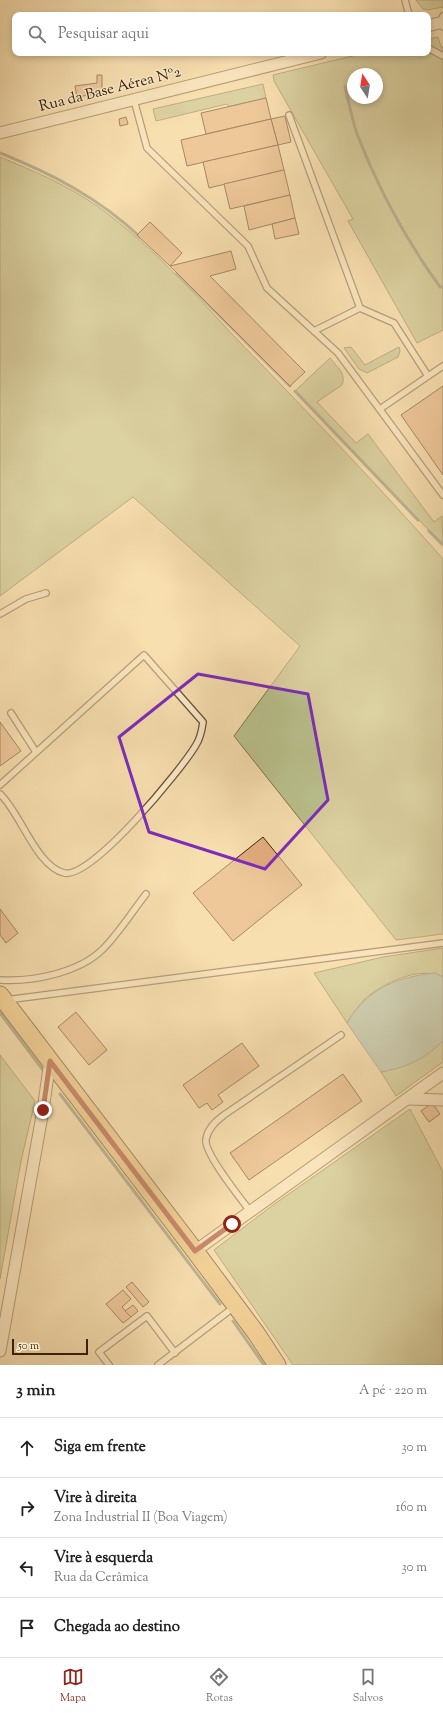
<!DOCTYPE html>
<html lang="pt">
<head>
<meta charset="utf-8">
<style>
  :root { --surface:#fff; --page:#f2f2f2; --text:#222; --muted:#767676; --line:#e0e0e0; --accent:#8f2418 }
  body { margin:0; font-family:"Sorts Mill Goudy",serif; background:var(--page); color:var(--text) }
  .compass { position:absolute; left:347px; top:68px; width:36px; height:36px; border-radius:50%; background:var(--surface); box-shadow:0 2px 6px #0003; rotate:348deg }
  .scale { position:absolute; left:12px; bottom:10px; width:76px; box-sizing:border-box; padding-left:4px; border:2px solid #3c2409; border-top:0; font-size:11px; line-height:14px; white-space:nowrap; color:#3c2409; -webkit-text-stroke:3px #faeacc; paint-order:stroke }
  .stop { position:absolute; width:12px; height:12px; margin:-9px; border:3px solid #8f2418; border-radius:50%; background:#fff }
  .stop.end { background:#8f2418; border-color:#fff; box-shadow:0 1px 4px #0008 }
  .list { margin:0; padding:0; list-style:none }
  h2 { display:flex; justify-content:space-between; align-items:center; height:52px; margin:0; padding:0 16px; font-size:17px }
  h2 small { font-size:13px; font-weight:400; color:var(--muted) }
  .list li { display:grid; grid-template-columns:26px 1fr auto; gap:12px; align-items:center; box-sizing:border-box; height:60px; padding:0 16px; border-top:1px solid var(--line) }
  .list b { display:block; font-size:15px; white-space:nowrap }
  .list p { margin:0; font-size:13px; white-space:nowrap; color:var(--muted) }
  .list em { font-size:13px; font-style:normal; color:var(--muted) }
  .icon { flex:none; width:22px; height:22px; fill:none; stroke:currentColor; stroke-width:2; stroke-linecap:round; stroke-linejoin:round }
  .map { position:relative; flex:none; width:443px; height:1365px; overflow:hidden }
  .search { position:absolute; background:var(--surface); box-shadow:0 2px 6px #0003; left:12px; right:12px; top:12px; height:44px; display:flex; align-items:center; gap:10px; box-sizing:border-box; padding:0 14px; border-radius:8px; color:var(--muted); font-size:15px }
  .sheet { height:292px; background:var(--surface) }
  nav { display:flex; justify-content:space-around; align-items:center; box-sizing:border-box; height:56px; border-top:1px solid var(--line); background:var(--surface); font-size:11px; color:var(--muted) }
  nav a { display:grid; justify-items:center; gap:2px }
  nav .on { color:var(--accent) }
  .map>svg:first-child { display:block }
  .green { fill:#bac28e; stroke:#7b734c; fill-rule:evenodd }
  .water { fill:#9ebcb1; stroke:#777f6e }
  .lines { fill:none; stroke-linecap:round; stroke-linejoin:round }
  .stream { stroke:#777f6e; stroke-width:3 }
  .building { fill:#e5ad7f; stroke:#3c2409 }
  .service-casing { stroke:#6b5333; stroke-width:8 }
  .minor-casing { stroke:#6b5333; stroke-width:13 }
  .primary-casing { stroke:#3c2409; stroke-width:19 }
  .service { stroke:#faeacc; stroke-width:5.5 }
  .minor { stroke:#faeacc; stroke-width:11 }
  .primary { stroke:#ecc078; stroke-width:17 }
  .route { stroke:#8f2418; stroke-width:5 }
  .marked { fill:none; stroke:#7b2cbf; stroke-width:3; stroke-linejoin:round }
  .labels { text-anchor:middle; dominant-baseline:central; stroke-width:3; stroke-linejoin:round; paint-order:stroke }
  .street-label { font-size:15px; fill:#3c2409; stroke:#faeacc }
</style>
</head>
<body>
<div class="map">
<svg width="443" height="1365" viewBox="0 0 443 1365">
  <rect width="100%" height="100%" fill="#f8dfb0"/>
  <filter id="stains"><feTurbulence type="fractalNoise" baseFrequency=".005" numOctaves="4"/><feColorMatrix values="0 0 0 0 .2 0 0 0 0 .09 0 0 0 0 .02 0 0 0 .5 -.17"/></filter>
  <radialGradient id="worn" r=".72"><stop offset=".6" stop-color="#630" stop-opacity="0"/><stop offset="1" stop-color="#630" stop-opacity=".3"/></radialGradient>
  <g class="green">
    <polygon points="416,0 443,0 443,7 428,10 423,9"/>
    <path d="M438,37L441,47H443V330L417,343L348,221L353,219L274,81L273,75L365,53H428V39ZM353,74H377V98H353Z"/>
    <polygon points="263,84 266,98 229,107 227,104 156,121 153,109"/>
    <path d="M0,157C34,171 67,185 97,206C158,249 207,309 259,362C321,426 383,491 443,559V934L396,940L234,736L300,646L133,497L0,596Z"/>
    <polygon points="351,347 365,365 399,347 400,351 398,357 367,373 359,369 344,348"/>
    <path d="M330,358C336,366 347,374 342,385L317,402L356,443L368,434L434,522L442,516L443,545L295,391Z"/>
    <path d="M443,948V977C421,966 389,981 371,994C361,1001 354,1012 347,1023L314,973L383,957Z"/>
    <path d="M443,1040V1062L396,1096L381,1072C402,1068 429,1057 443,1040Z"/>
    <polygon points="0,1055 35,1101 21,1161 0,1279"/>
    <polygon points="410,1109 443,1172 443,1365 293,1365 214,1250 273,1205"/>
  </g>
  <path class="water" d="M435,973L443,977V1040C427,1059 404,1068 381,1072L347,1023C368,988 397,977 435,973Z"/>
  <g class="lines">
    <g class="stream">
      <path d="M345,87C349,103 352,119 357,134C378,188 406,240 440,287H443"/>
      <path d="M0,153C52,174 99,198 140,237"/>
      <polyline points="177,273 290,386"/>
      <polyline points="295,391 418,520"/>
      <polyline points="429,531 443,545"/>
      <polyline points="0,1013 43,1070"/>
      <polyline points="60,1094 220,1304"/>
      <polyline points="233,1321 264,1365"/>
    </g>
  </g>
  <g class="building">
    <polygon points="97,75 102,75 102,93 77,97 75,86 97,83"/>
    <polygon points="266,98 271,119 206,134 201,113"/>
    <polygon points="285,116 291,142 278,145 271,119"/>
    <polygon points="126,117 128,124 120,126 119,119"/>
    <polygon points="271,119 278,145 187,166 181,140"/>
    <polygon points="278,145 284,170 209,188 203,162"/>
    <polygon points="284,170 290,195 230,209 224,184"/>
    <polygon points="290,195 295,218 249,230 244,206"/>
    <polygon points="295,218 299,234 275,239 272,224"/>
    <polygon points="150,222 182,253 170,266 137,235"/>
    <polygon points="231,251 236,269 210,276 305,372 290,386 170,266"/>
    <polygon points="443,386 443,475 401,415"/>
    <polygon points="0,722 21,751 0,766"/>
    <polygon points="263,837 302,885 233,941 193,893"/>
    <polygon points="0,909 18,933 6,943 0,935"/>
    <polygon points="76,1012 107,1050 89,1065 58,1027"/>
    <polygon points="242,1043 259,1066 218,1095 223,1102 212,1110 207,1103 199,1108 183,1085"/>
    <polygon points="343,1074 362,1101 249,1180 230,1153"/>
    <polygon points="432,1103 440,1114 429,1122 421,1111"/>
    <polygon points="132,1282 149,1302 143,1307 126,1287"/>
    <polygon points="123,1290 131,1299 122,1307 131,1317 123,1323 106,1304"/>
    <polygon points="133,1305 138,1311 131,1317 125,1311"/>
  </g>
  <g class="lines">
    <defs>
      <g id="service">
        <polyline points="405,0 409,15"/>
        <polyline points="443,16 439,23 443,27"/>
        <polyline points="428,48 443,56"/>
        <polyline points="134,100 147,148 248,246 267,288 338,353 443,495"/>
        <polyline points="289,115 360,308"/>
        <polyline points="314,331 360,308 394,323 428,376"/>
        <polyline points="380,409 443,366"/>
        <polyline points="0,614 26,599 46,593"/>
        <polyline points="11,713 36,752"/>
        <path d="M0,785L144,655L203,722C202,730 201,737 196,745C182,769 91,880 64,873C36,866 20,812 0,794"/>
        <path d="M0,980C32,982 79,973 103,949C119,933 132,912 146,894"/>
        <polyline points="6,1000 443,943"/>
        <path d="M250,1211C241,1199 203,1152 206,1139C208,1128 216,1121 224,1115L341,1035"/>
        <polyline points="109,1365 99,1352 147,1316 175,1353"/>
        <polyline points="158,1365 234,1307"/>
      </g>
      <g id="minor">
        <polyline points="428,26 439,23"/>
        <polyline points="0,133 321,53"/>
        <polyline points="407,1099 443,1100"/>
        <polyline points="195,1251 443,1073"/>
        <polyline points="0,1351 43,1110 50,1061"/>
      </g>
      <polyline id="primary" points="0,995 195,1251 256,1333 277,1365"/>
    </defs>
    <use href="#service" class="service-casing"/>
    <use href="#minor" class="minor-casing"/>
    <use href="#primary" class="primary-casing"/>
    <use href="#service" class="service"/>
    <use href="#minor" class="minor"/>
    <use href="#primary" class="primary"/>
  </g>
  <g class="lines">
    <polyline class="route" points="43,1110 50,1061 195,1251 232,1224"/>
  </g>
  <path d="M0 0H443V1365H0ZM198,674L308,694L328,800L265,869L149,832L119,737Z" fill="#f8dfb0" fill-opacity=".55" fill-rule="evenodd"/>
  <path class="marked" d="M198,674L308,694L328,800L265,869L149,832L119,737Z"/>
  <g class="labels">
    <g class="street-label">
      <text transform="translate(110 90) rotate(-14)">Rua da Base Aérea Nº2</text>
    </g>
  </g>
  <rect width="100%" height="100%" filter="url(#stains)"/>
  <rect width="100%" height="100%" fill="url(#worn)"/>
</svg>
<svg class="compass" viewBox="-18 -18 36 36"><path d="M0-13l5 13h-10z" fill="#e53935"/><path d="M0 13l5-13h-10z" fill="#767676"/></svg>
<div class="scale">50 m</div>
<div class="stop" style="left:232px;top:1224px"></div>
<div class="stop end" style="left:43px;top:1110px"></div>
<div class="search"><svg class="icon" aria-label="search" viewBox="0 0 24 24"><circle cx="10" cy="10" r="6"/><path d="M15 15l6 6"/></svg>Pesquisar aqui</div>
</div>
<section class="sheet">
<h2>3 min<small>A pé · 220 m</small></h2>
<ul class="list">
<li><svg class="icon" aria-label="ahead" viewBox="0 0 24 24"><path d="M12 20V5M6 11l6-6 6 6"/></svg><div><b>Siga em frente</b></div><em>30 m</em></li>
<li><svg class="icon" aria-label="right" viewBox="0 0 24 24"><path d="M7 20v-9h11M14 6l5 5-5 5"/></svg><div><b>Vire à direita</b><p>Zona Industrial II (Boa Viagem)</p></div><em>160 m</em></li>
<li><svg class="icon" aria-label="left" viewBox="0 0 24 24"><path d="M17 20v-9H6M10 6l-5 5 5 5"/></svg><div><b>Vire à esquerda</b><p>Rua da Cerâmica</p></div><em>30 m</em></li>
<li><svg class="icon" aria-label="arrive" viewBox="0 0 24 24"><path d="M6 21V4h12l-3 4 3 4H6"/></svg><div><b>Chegada ao destino</b></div></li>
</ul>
</section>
<nav>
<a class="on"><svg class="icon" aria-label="map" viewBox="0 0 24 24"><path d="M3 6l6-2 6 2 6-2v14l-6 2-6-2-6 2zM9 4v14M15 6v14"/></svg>Mapa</a>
<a><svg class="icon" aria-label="directions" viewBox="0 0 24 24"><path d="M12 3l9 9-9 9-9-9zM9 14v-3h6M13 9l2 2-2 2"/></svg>Rotas</a>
<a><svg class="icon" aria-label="saved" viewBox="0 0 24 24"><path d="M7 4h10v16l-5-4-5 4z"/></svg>Salvos</a>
</nav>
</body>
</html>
